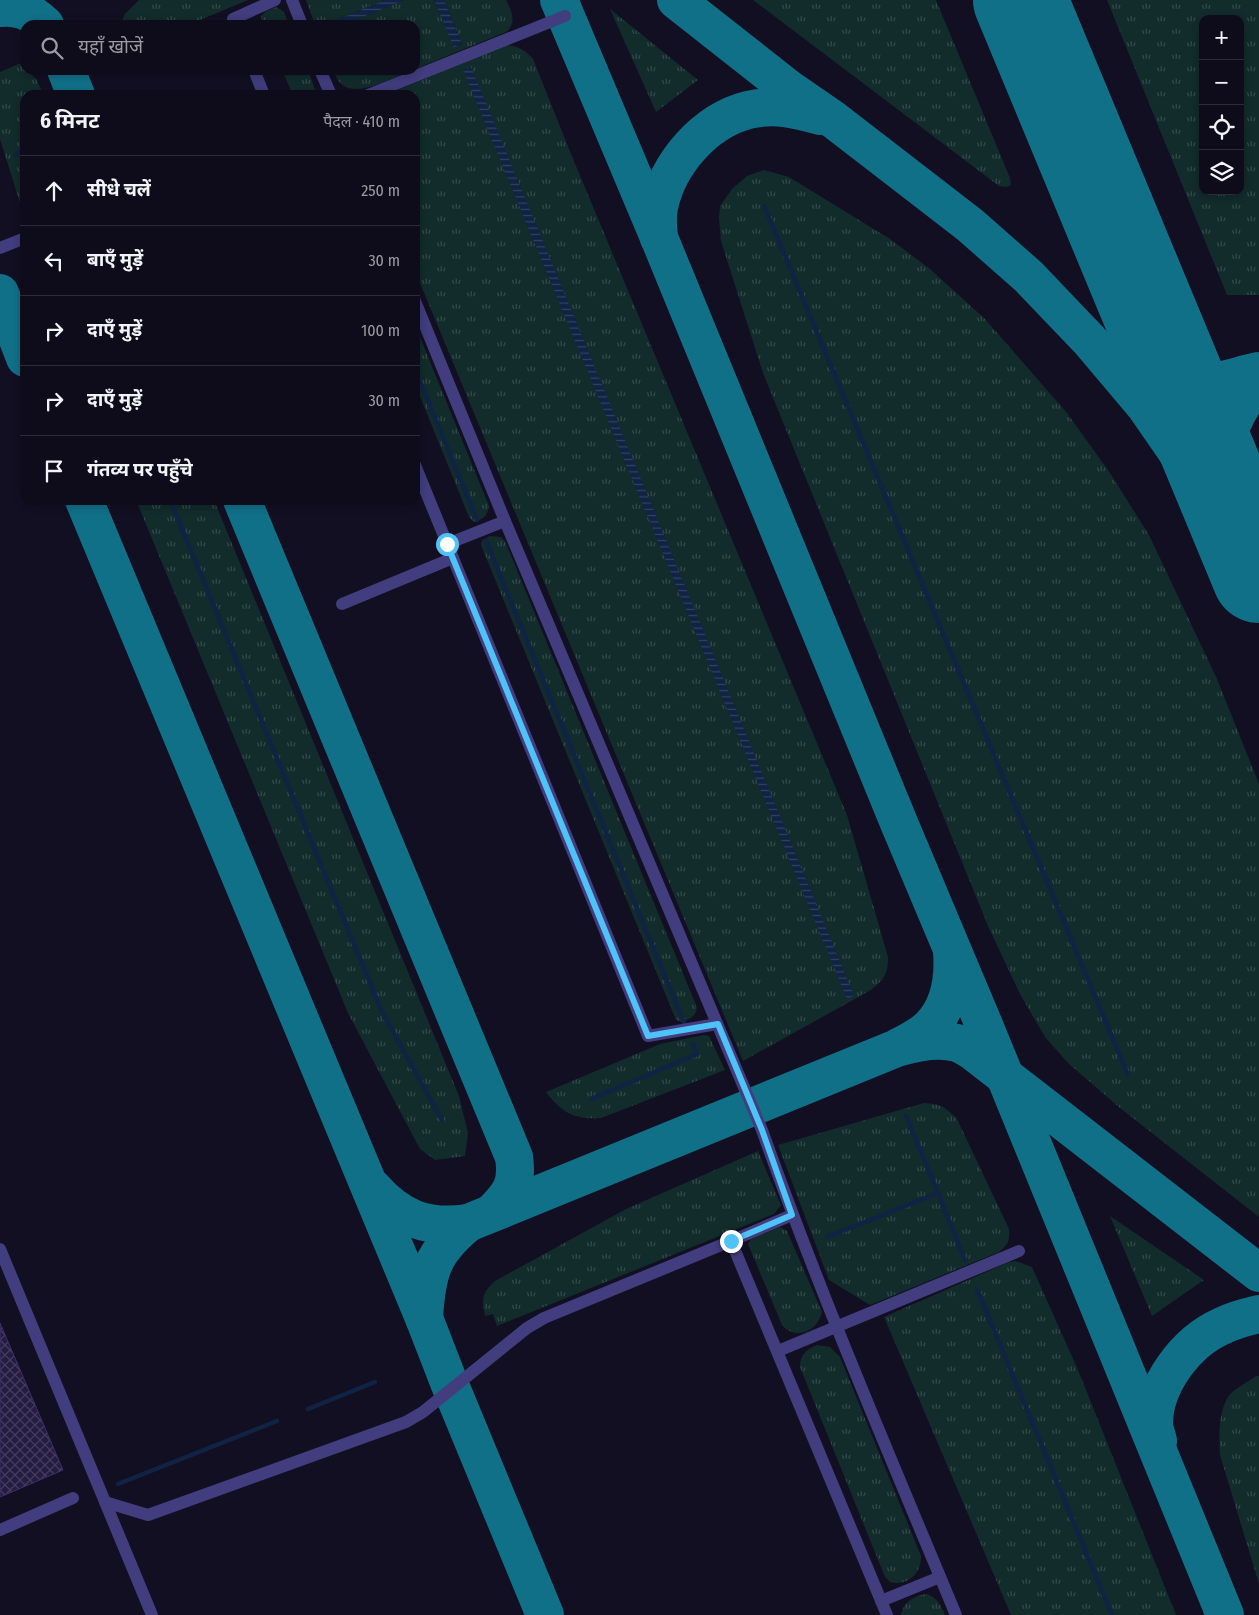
<!DOCTYPE html>
<html lang="hi">
<head>
<meta charset="utf-8">
<style>
  :root { --surface:#0e0b1a; --page:#171423; --text:#f1f3f6; --muted:#9b9ba2; --line:#2e2b39 }
  body { margin:0; font-family:"Fira Sans Condensed","Noto Sans Devanagari",sans-serif; background:var(--page); color:var(--text) }
  .controls { position:absolute; right:15px; top:15px; display:grid; overflow:hidden; border-radius:10px; box-shadow:0 2px 8px #0003 }
  .controls button { width:45px; height:45px; display:grid; place-items:center; padding:0; border:0; border-bottom:1px solid var(--line); background:var(--surface); color:var(--text); font:25px sans-serif }
  .stop { position:absolute; width:15px; height:15px; margin:-11px; border:4px solid #4fc3f7; border-radius:50%; background:#fff }
  .stop.end { background:#4fc3f7; border-color:#fff; box-shadow:0 1px 5px #0008 }
  .list { margin:0; padding:0; list-style:none }
  h2 { display:flex; justify-content:space-between; align-items:center; height:65px; margin:0; padding:0 20px; font-size:21px }
  h2 small { font-size:16px; font-weight:400; color:var(--muted) }
  .list li { display:grid; grid-template-columns:32px 1fr auto; gap:15px; align-items:center; box-sizing:border-box; height:70px; padding:0 20px; border-top:1px solid var(--line) }
  .list b { display:block; font-size:19px; white-space:nowrap }
  .list em { font-size:16px; font-style:normal; color:var(--muted) }
  .icon { flex:none; width:28px; height:28px; fill:none; stroke:currentColor; stroke-width:2; stroke-linecap:round; stroke-linejoin:round }
  .map { position:relative; flex:none; width:1259px; height:1615px; overflow:hidden }
  .search { position:absolute; background:var(--surface); box-shadow:0 2px 8px #0003; left:20px; top:20px; width:400px; height:55px; display:flex; align-items:center; gap:12px; box-sizing:border-box; padding:0 18px; border-radius:15px; color:var(--muted); font-size:19px }
  .panel { position:absolute; background:var(--surface); box-shadow:0 2px 8px #0003; left:20px; top:90px; width:400px; height:415px; border-radius:15px }
  .map>svg:first-child { display:block }
  .grass { fill:url(#grass-tufts); fill-rule:evenodd }
  .water { fill:url(#water-rules) }
  .lines { fill:none; stroke-linecap:round; stroke-linejoin:round }
  .stream { stroke:#102344; stroke-width:4.5 }
  .taxiway { stroke:#107088; stroke-width:38 }
  .runway { stroke:#107088; stroke-width:94 }
  .building { fill:url(#building-cross-hatch); stroke:#3d2f6c }
  .minor { stroke:#413d7e; stroke-width:12 }
  .route { stroke:#4fc3f7; stroke-width:6 }
</style>
</head>
<body>
<div class="map">
<svg width="1259" height="1615" viewBox="0 0 1259 1615">
  <defs>
    <pattern id="grass-tufts" width="24" height="20" patternUnits="userSpaceOnUse" patternTransform="scale(1.25)"><rect width="24" height="20" fill="#122b2b"/><path d="M3 7l-1-3M5 7V3M7 7l1-3M15 17l-1-3M17 17v-4M19 17l1-3" fill="none" stroke="#34494b"/></pattern>
    <pattern id="water-rules" width="6" height="5" patternUnits="userSpaceOnUse" patternTransform="scale(1.25)"><rect width="6" height="5" fill="#102344"/><path d="M0 2.5h6" fill="none" stroke="#324260"/></pattern>
    <pattern id="building-cross-hatch" width="8" height="8" patternUnits="userSpaceOnUse" patternTransform="scale(1.25)"><rect width="8" height="8" fill="#241c41"/><path d="M0 0l8 8M0 8l8-8" fill="none" stroke="#433c5d"/></pattern>
  </defs>
  <rect width="100%" height="100%" fill="#120f22"/>
  <g class="grass">
    <polygon points="139,0 248,0 188,25 120,25 125,14"/>
    <polygon points="306,0 385,0 324,25 315,25"/>
    <path d="M404,0H434L455,48L462,44L444,0H506C512,12 517,23 506,32L415,69V25H343Z"/>
    <polygon points="753,0 936,0 1010,178 1011,185 1006,187 999,186"/>
    <path d="M1107,0H1259V295H1227ZM1203,19H1240V191H1203Z"/>
    <polygon points="276,7 284,12 289,25 263,25 261,16 265,12"/>
    <polygon points="610,9 698,80 656,112"/>
    <path d="M506,45C519,46 525,50 533,59L571,154L847,815L888,957C888,975 884,979 871,990L743,1061L415,271V95H386Z"/>
    <polygon points="21,63 25,67 25,70 27,70 36,79 44,95 25,95 25,219 0,139 0,72"/>
    <polygon points="282,70 308,70 317,95 293,95"/>
    <path d="M333,70H411C395,77 361,96 344,86C338,83 336,76 333,70Z"/>
    <polygon points="764,170 789,177 890,239 930,269 985,319 1067,413 1110,473 1149,535 1217,679 1259,784 1259,1217 1120,1108 1068,1063 1045,1037 1020,994 988,926 763,373 721,241 719,218 720,206 732,189 747,176"/>
    <path d="M415,325L489,506C487,516 484,519 474,522L469,517L415,384Z"/>
    <polygon points="136,500 214,500 459,1096 468,1133 465,1156 435,1160 420,1149 348,1013"/>
    <path d="M490,536L501,537L505,541L696,1005C698,1016 691,1018 682,1022L676,1020L481,545L482,540Z"/>
    <path d="M704,1035L709,1036L711,1040L725,1070L601,1118C575,1120 562,1113 546,1092L660,1044Z"/>
    <path d="M924,1103C941,1104 945,1107 957,1119L1009,1229C1010,1240 1008,1245 999,1252L870,1305L829,1280L778,1145Z"/>
    <path d="M758,1151L781,1205L774,1214L497,1326L493,1314L485,1316C482,1298 481,1294 495,1281L626,1209Z"/>
    <polygon points="1110,1216 1204,1280 1152,1316"/>
    <path d="M780,1227L787,1231L822,1312C818,1331 796,1341 782,1325L748,1244L751,1239Z"/>
    <polygon points="1015,1261 1032,1267 1078,1370 1176,1615 1011,1615 884,1317 1009,1262"/>
    <path d="M817,1345L830,1347L840,1357L921,1556C922,1573 907,1587 890,1582L885,1577L800,1367C800,1354 806,1350 817,1345Z"/>
    <path d="M1256,1376H1259V1584L1220,1455C1219,1436 1218,1414 1228,1397C1233,1389 1248,1382 1256,1376Z"/>
    <path d="M927,1594C937,1598 941,1605 945,1615H901C903,1602 915,1595 927,1594Z"/>
  </g>
  <g class="water">
    <polygon points="385,0 404,0 343,25 324,25"/>
    <polygon points="434,0 444,0 462,44 454,48"/>
    <polygon points="471,67 854,996 847,999 463,70"/>
  </g>
  <g class="lines">
    <g class="stream">
      <polyline points="15,155 25,151"/>
      <polyline points="764,206 1128,1075"/>
      <polyline points="415,369 477,520"/>
      <polyline points="170,500 382,1012 442,1120"/>
      <polyline points="486,541 685,1025"/>
      <polyline points="591,1099 697,1054 693,1044"/>
      <polyline points="938,1193 965,1260"/>
      <polyline points="827,1237 938,1193 906,1116"/>
      <polyline points="977,1289 1112,1615"/>
      <polyline points="308,1409 375,1382"/>
      <polyline points="118,1484 277,1421"/>
    </g>
    <g class="taxiway">
      <polyline points="559,0 660,240 899,823 984,1025 1225,1615"/>
      <polyline points="676,0 789,89 834,120 970,225 1029,277 1091,342 1145,406 1226,523 1259,585"/>
      <path d="M0,8C18,6 32,12 45,25"/>
      <polyline points="66,70 76,95"/>
      <path d="M659,238C658,228 657,217 659,207C668,163 705,121 748,110C774,104 795,109 820,116"/>
      <polyline points="0,293 25,358"/>
      <path d="M1107,352C1138,370 1176,388 1214,382C1229,379 1244,374 1259,371"/>
      <polyline points="84,500 424,1318 450,1385 545,1615"/>
      <path d="M242,500L514,1157C518,1184 511,1194 492,1213"/>
      <path d="M1231,507C1222,470 1219,447 1238,412C1244,401 1250,392 1259,383"/>
      <path d="M900,1047C917,1042 939,1038 957,1043C961,1044 967,1048 971,1050L1259,1273"/>
      <path d="M372,1187C400,1219 427,1229 468,1223L897,1048C908,1042 921,1036 930,1027C950,1007 954,978 952,951"/>
      <path d="M424,1318C427,1271 432,1253 468,1223"/>
      <path d="M1158,1441C1157,1436 1155,1431 1154,1426C1153,1385 1186,1342 1222,1326C1234,1320 1246,1317 1259,1314"/>
    </g>
    <polyline class="runway" points="1020,0 1259,576"/>
  </g>
  <polygon class="building" points="0,1323 63,1470 0,1497"/>
  <g class="lines">
    <g class="minor">
      <polyline points="292,0 302,25"/>
      <polyline points="235,25 233,19 275,0"/>
      <polyline points="254,70 264,95"/>
      <polyline points="320,70 331,95"/>
      <polyline points="368,95 565,16"/>
      <polyline points="0,248 25,238"/>
      <path d="M415,301L505,521L762,1130C820,1294 889,1454 956,1615"/>
      <polyline points="415,465 648,1036 717,1024"/>
      <polyline points="447,544 505,521"/>
      <polyline points="342,604 453,558"/>
      <polyline points="792,1215 731,1241 887,1615"/>
      <polyline points="0,1249 152,1615"/>
      <polyline points="778,1351 1019,1251"/>
      <polyline points="105,1502 148,1515 406,1422 423,1412 527,1328 544,1318 731,1241"/>
      <polyline points="0,1530 73,1498"/>
      <polyline points="881,1601 940,1577"/>
    </g>
  </g>
  <g class="lines">
    <polyline class="route" points="447,544 648,1036 718,1024 762,1130 792,1215 731,1241"/>
  </g>
</svg>
<div class="controls">
<button>+</button>
<button>−</button>
<button><svg class="icon" aria-label="locate" viewBox="0 0 24 24"><circle cx="12" cy="12" r="6"/><path d="M12 2v4M12 18v4M2 12h4M18 12h4"/></svg></button>
<button><svg class="icon" aria-label="layers" viewBox="0 0 24 24"><path d="M12 4l9 5-9 5-9-5zM3 14l9 5 9-5"/></svg></button>
</div>
<div class="stop" style="left:447px;top:544px"></div>
<div class="stop end" style="left:731px;top:1241px"></div>
<div class="search"><svg class="icon" aria-label="search" viewBox="0 0 24 24"><circle cx="10" cy="10" r="6"/><path d="M15 15l6 6"/></svg>यहाँ खोजें</div>
<section class="panel">
<h2>6 मिनट<small>पैदल · 410 m</small></h2>
<ul class="list">
<li><svg class="icon" aria-label="ahead" viewBox="0 0 24 24"><path d="M12 20V5M6 11l6-6 6 6"/></svg><div><b>सीधे चलें</b></div><em>250 m</em></li>
<li><svg class="icon" aria-label="left" viewBox="0 0 24 24"><path d="M17 20v-9H6M10 6l-5 5 5 5"/></svg><div><b>बाएँ मुड़ें</b></div><em>30 m</em></li>
<li><svg class="icon" aria-label="right" viewBox="0 0 24 24"><path d="M7 20v-9h11M14 6l5 5-5 5"/></svg><div><b>दाएँ मुड़ें</b></div><em>100 m</em></li>
<li><svg class="icon" aria-label="right" viewBox="0 0 24 24"><path d="M7 20v-9h11M14 6l5 5-5 5"/></svg><div><b>दाएँ मुड़ें</b></div><em>30 m</em></li>
<li><svg class="icon" aria-label="arrive" viewBox="0 0 24 24"><path d="M6 21V4h12l-3 4 3 4H6"/></svg><div><b>गंतव्य पर पहुँचे</b></div></li>
</ul>
</section>
</div>
</body>
</html>
